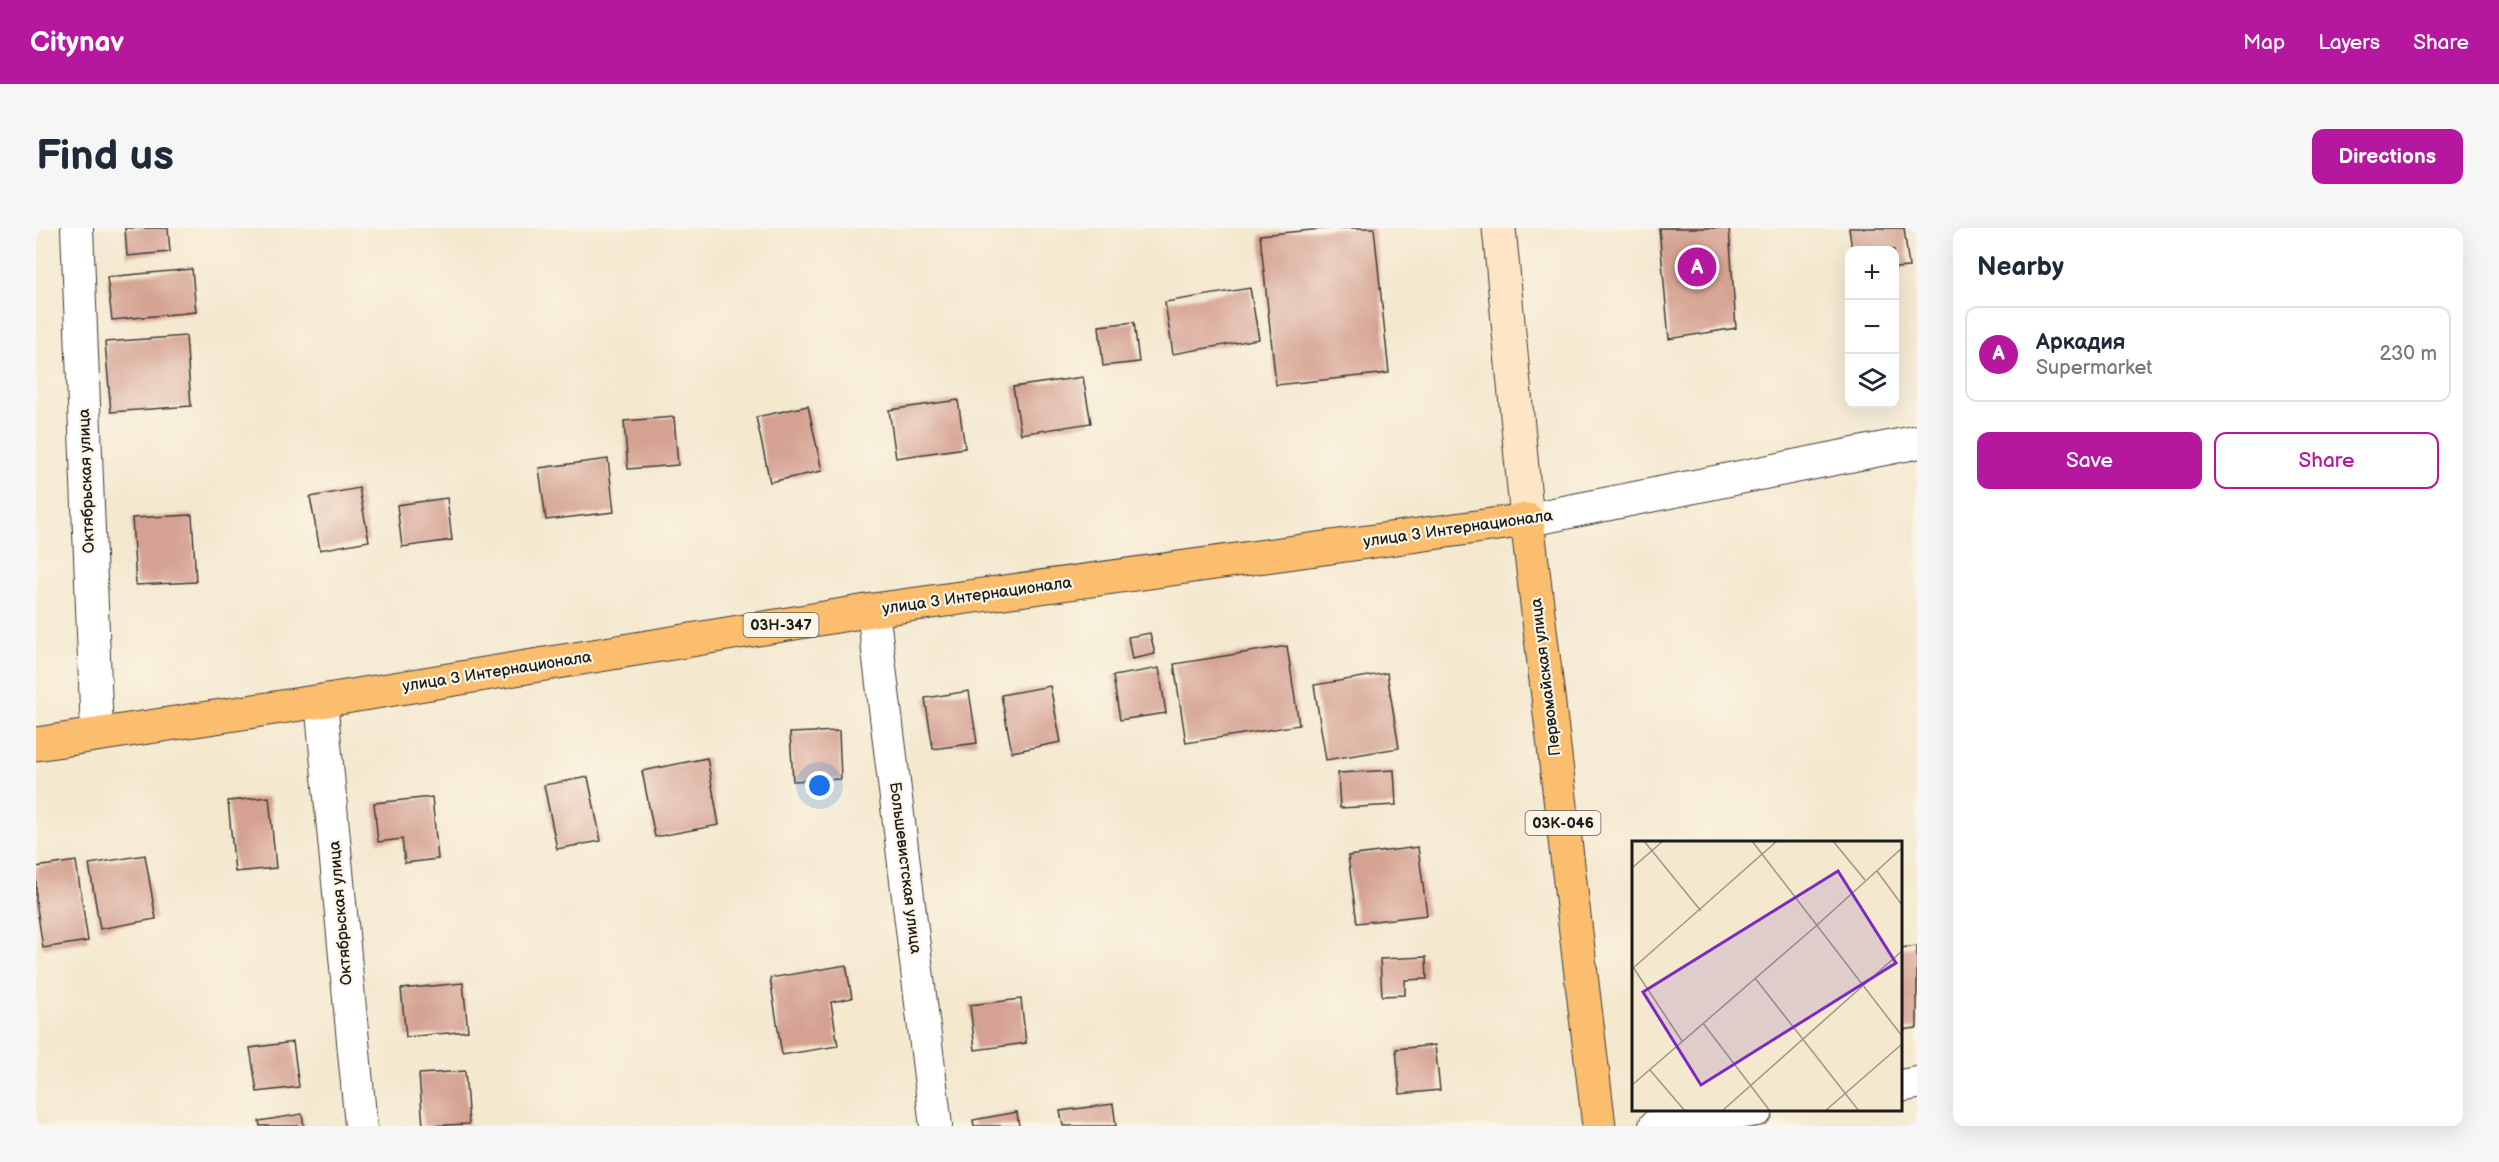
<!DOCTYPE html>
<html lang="en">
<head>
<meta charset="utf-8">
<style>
  :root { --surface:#fff; --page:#f6f6f7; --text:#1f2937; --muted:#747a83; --line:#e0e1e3; --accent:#b5179e }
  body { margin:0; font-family:"Balsamiq Sans",sans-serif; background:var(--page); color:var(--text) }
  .controls { position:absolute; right:18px; top:18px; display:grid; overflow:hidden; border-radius:12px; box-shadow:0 6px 24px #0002 }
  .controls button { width:54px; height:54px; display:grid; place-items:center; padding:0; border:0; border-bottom:2px solid var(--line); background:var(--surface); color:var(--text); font:30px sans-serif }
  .you { position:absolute; left:784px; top:558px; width:21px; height:21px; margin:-15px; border:4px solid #fff; border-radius:50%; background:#1a73e8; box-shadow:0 0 0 9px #1a73e833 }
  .badge { display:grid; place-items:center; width:39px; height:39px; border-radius:50%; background:var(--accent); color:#fff; font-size:20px; font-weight:700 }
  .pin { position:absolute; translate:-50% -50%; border:3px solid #fff; box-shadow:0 2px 6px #0006 }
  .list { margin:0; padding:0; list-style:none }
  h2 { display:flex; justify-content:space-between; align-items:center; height:78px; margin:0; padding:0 24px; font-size:26px }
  h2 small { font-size:20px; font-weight:400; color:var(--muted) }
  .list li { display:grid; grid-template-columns:39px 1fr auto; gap:18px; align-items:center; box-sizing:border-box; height:96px; margin:0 12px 12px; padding:0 12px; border:2px solid var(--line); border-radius:12px }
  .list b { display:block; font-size:22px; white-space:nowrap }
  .list p { margin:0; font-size:20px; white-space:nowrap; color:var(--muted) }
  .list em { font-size:20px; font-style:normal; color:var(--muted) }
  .actions { display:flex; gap:12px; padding:18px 24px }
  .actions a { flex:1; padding:14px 0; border:2px solid var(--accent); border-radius:12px; text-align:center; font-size:21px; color:var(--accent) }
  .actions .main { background:var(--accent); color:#fff }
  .icon { flex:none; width:33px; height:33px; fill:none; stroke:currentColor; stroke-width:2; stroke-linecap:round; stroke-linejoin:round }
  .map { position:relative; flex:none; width:1881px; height:898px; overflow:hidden; border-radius:12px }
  header { display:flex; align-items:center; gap:36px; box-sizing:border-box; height:84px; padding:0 30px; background:var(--accent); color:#fff }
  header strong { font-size:28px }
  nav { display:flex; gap:33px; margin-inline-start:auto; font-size:21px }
  .intro { display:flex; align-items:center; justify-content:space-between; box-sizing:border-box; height:144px; padding:0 36px }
  h1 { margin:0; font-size:42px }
  .button { padding:15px 27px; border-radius:12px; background:var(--accent); color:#fff; font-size:21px; font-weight:700 }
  main { display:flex; gap:36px; padding:0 36px }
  aside { flex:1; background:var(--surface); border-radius:12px; box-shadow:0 6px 24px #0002 }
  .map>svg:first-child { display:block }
  .building { fill:#d4a192 }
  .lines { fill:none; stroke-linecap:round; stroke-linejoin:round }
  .minor-casing { stroke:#3c3b37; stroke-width:34 }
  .tertiary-casing { stroke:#3c3b37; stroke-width:35 }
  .secondary-casing { stroke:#3c3b37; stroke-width:35 }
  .primary-casing { stroke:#3c3b37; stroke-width:35 }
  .minor { stroke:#fff; stroke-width:32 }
  .tertiary { stroke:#fff; stroke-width:33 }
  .secondary { stroke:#fde5c5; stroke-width:33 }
  .primary { stroke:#fbbd6e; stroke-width:33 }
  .labels { text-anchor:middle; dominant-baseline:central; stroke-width:4.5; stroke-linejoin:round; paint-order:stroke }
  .shield { fill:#fcf5e5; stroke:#5f5d58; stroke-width:1.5 }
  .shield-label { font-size:15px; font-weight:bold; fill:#1c1c1c }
  .street-label { font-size:16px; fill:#1c1c1c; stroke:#fcf5e5 }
  .inset-road { fill:none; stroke:#9e9687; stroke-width:1.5 }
  .view { fill:#7b2cbf; fill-opacity:0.15; stroke:#7b2cbf; stroke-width:3 }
  .inset-edge { fill:none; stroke:#1c1c1c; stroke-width:3 }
</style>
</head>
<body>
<header>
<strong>Citynav</strong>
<nav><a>Map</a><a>Layers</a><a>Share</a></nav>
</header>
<div class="intro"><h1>Find us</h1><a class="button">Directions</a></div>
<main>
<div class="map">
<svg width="1881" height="898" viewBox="0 0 1881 898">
  <rect width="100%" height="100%" fill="#fcf5e5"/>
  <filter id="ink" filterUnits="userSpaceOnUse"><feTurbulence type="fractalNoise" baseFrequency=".0167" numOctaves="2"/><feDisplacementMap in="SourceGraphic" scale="12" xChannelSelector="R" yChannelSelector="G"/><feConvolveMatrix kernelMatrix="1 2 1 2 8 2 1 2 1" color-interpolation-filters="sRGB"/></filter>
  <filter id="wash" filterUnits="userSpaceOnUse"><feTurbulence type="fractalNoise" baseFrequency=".008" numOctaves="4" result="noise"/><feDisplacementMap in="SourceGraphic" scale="24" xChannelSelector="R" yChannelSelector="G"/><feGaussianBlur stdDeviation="1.35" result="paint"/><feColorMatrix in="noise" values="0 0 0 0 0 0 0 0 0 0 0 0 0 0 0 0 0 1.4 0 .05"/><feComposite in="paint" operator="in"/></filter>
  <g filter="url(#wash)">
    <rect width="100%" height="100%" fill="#f4e8cf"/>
    <g id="blocks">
      <g class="building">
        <polygon points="89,0 132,0 134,24 91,28"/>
        <polygon points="1296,0 1338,0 1353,145 1240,157 1224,7"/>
        <polygon points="1623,0 1693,0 1700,100 1633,111"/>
        <polygon points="1813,0 1868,0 1873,39 1858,40 1858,22 1816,22"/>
        <polygon points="156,41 160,84 76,92 71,49"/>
        <polygon points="1214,60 1223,111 1137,126 1129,74"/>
        <polygon points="1098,94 1103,134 1067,138 1063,98"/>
        <polygon points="150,108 155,178 75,184 69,114"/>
        <polygon points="1047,149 1055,195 985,206 977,159"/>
        <polygon points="922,172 929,220 860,230 853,182"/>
        <polygon points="772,178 786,243 734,254 720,189"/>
        <polygon points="638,189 642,237 592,241 588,193"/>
        <polygon points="572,231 578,284 510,292 503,240"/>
        <polygon points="323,260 333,313 284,322 274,269"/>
        <polygon points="411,270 416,312 366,319 361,277"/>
        <polygon points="156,287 160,354 100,357 96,290"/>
        <polygon points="1114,405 1119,426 1096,431 1092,409"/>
        <polygon points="1251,418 1263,497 1150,515 1138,436"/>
        <polygon points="1123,440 1130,485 1084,492 1077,448"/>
        <polygon points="1351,445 1363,520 1290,532 1278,457"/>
        <polygon points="1014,458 1025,514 976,524 965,467"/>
        <polygon points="933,463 941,515 897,521 889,470"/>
        <polygon points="803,503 805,551 757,553 754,505"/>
        <polygon points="671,530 683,597 619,609 606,543"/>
        <polygon points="1358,542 1360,577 1304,580 1302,545"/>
        <polygon points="552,549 565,613 521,621 508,557"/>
        <polygon points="233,569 240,640 199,644 192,573"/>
        <polygon points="396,569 402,631 369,635 366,611 342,614 338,575"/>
        <polygon points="1382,619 1391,687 1321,695 1312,628"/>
        <polygon points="109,627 120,691 64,701 53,636"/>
        <polygon points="40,633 52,713 7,720 0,673 0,639"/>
        <polygon points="1881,718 1881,800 1864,802 1864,720"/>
        <polygon points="1390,729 1391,751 1369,752 1369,767 1346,768 1344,731"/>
        <polygon points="810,737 816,770 795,774 802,818 746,827 734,750"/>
        <polygon points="427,755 432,803 370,809 365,761"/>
        <polygon points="985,771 990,815 939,822 934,777"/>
        <polygon points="257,814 263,859 221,864 214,820"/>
        <polygon points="1399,817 1404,862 1364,866 1360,821"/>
        <polygon points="429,843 433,896 387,898 383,846"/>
        <polygon points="1077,876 1080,898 1027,898 1024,883"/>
        <polygon points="981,884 983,898 938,898 937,892"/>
        <polygon points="266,886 268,898 224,898 223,893"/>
      </g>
    </g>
  </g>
  <g filter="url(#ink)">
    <use href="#blocks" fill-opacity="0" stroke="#3c3b37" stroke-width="1.5"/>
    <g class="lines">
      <defs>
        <g id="minor">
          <polyline points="41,0 61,505"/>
          <polyline points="837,382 900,898"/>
          <polyline points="285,473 325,898"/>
          <polyline points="1864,858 1881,855"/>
          <polyline points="1619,898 1721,882"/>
        </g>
        <polyline id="tertiary" points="1491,292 1881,214"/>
        <polyline id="secondary" points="1463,0 1491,292"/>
        <polyline id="primary" points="0,516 285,473 837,382 1491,292 1563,898"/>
      </defs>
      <use href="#minor" class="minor-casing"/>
      <use href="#tertiary" class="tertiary-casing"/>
      <use href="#secondary" class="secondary-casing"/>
      <use href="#primary" class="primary-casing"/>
      <use href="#minor" class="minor"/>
      <use href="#tertiary" class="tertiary"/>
      <use href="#secondary" class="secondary"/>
      <use href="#primary" class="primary"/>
    </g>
  </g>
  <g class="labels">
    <g class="shield">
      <rect x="707.5" y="385" width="75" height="24" rx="4.5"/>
      <rect x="1489.5" y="583" width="75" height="24" rx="4.5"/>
    </g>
    <g class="shield-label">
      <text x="745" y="397">03Н-347</text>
      <text x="1527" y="595">03К-046</text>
    </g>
    <g class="street-label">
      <text transform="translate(51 253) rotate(-92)">Октябрьская улица</text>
      <text transform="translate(1422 301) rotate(-8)">улица 3 Интернационала</text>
      <text transform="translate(941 368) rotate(-8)">улица 3 Интернационала</text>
      <text transform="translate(461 444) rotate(-9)">улица 3 Интернационала</text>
      <text transform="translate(1510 449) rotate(-97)">Первомайская улица</text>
      <text transform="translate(869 640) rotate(83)">Большевистская улица</text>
      <text transform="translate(305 685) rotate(-95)">Октябрьская улица</text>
    </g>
  </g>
  <g transform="translate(1596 613)">
    <rect width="270" height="270" fill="#f4e8cf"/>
    <path class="inset-road" d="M12,0L69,70M120,0L270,195M201,0L233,39M0,27L31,0M245,30L270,64M184,85L270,7M1,126L50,200M0,128L145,0M123,137L227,270M71,182L138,270M18,229L53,270M0,244L184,85M90,270L270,110M193,270L270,203"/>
    <path class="view" d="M206,30L264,122L69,244L11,151Z"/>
    <rect width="270" height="270" class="inset-edge"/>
  </g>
</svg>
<div class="controls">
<button>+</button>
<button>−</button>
<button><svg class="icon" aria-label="layers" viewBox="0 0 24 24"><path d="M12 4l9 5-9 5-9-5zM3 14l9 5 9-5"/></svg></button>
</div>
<div class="you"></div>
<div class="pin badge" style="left:1661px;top:39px">A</div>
</div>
<aside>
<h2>Nearby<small></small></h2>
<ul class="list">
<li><span class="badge">A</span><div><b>Аркадия</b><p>Supermarket</p></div><em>230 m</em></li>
</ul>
<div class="actions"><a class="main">Save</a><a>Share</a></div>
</aside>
</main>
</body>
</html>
